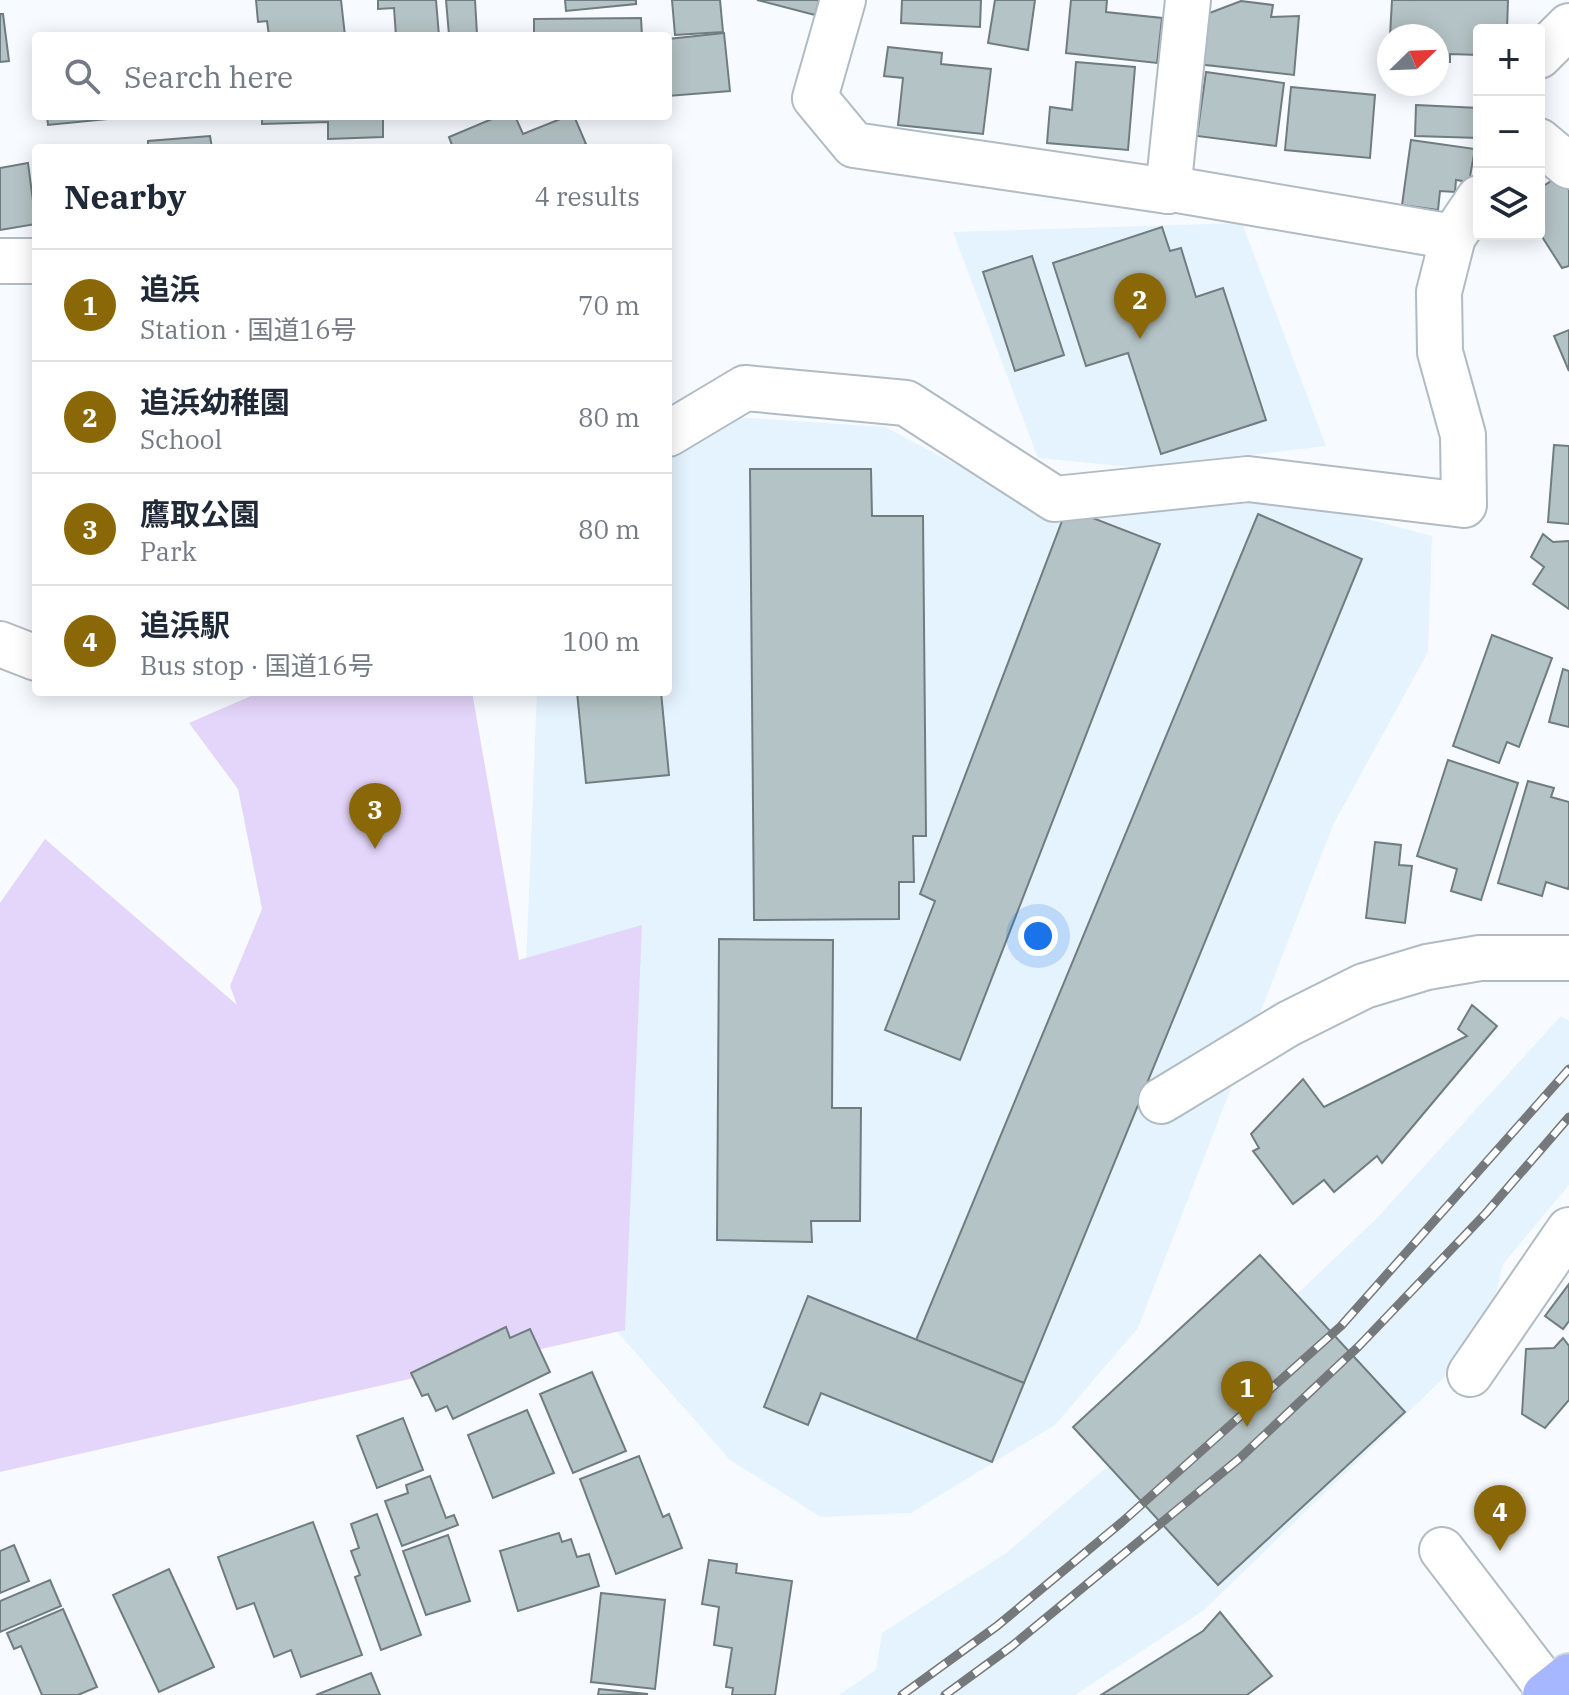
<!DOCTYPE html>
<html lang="en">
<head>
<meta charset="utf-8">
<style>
  :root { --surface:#fff; --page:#f2f2f3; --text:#1f2937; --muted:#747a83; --line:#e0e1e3; --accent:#8b6807 }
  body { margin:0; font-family:"IBM Plex Serif","Noto Sans JP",serif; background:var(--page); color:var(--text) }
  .controls { position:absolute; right:24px; top:24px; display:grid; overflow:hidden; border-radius:8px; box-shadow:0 4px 20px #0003 }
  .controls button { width:72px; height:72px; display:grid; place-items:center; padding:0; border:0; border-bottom:2px solid var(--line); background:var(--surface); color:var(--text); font:40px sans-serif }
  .compass { position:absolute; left:1377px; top:24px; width:72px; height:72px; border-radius:50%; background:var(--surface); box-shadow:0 4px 20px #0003; rotate:67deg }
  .you { position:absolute; left:1038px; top:936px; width:28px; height:28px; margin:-20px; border:6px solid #fff; border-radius:50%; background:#1a73e8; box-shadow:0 0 0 12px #1a73e833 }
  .badge { display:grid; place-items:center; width:52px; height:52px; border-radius:50%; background:var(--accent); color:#fff; font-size:26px; font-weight:700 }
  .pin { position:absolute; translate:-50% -66px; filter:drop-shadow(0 2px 4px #0008) }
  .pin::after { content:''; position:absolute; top:42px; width:28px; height:24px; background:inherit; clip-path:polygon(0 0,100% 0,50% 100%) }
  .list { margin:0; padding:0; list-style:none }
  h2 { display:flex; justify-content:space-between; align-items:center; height:104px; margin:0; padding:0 32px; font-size:34px }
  h2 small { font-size:26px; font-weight:400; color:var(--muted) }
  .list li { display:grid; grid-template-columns:52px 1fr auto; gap:24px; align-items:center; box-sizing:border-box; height:112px; padding:0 32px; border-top:2px solid var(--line) }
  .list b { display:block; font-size:30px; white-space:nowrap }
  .list p { margin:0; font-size:26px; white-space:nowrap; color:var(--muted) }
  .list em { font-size:26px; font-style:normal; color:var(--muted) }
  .icon { flex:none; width:44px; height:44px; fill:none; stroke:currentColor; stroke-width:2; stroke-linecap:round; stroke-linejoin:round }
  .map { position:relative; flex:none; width:1569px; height:1695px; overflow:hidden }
  .search { position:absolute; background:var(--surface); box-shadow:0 4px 20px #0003; left:32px; top:32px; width:640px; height:88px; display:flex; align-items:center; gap:20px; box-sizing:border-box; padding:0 28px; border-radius:8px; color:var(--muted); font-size:30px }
  .panel { position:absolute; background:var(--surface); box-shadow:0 4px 20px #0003; left:32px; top:144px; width:640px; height:552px; border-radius:8px }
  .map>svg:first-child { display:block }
  .built { fill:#e5f3fe }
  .green { fill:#e4d5fa }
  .building { fill:#b4c3c5; stroke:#707d80; stroke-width:2 }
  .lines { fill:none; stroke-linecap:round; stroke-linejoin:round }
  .minor-casing { stroke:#b1bbc3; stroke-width:48 }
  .tertiary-casing { stroke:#b1bbc3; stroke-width:48 }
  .trunk-casing { stroke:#d6d7d7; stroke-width:48 }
  .minor { stroke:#fff; stroke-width:44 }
  .tertiary { stroke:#fff; stroke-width:44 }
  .trunk { stroke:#a6b7ff; stroke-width:44 }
  .rail-casing { stroke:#75797c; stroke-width:9 }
  .rail { stroke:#fff; stroke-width:6; stroke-dasharray:18; stroke-linecap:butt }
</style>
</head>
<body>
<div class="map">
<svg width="1569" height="1695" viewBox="0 0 1569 1695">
  <rect width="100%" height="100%" fill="#f7fbff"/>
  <g class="built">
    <polygon points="1242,223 1326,446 1141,468 1038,458 953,232"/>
    <polygon points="735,417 885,427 1037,507 1245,487 1432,536 1428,652 1333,825 1138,1328 1055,1425 911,1513 821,1517 730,1460 516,1217 537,692 668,692 668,450"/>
    <polygon points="1561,1016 1569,1021 1569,1185 1503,1264 1485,1338 1204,1610 1075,1695 839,1695 876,1670 882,1633 1006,1553 1188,1398 1377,1218"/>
  </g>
  <polygon class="green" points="260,692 472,692 519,960 642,925 625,1330 0,1472 0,903 45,839 237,1005 230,986 262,909 238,789 189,723"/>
  <g class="building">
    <polygon points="256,0 341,0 345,36 269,36 267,21 258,22"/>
    <polygon points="378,0 436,0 439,36 396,36 394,8 378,9"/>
    <polygon points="446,0 475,0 477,34 449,35"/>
    <polygon points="565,0 636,0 636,4 566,11"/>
    <polygon points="672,0 720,0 723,32 675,35"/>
    <polygon points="757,0 819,0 815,15"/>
    <polygon points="902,0 981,0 980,27 901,23"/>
    <polygon points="995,0 1035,0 1028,50 988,43"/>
    <polygon points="1071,0 1107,0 1106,12 1162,18 1157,63 1066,53"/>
    <polygon points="1392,0 1508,0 1507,30 1479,30 1479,55 1450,54 1450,62 1437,61 1437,36 1390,36"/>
    <polygon points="1241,1 1273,5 1271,17 1299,16 1294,75 1197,64 1199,17"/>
    <polygon points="0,14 3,14 9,61 0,62"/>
    <polygon points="641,18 642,36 534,36 534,19"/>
    <polygon points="724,33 730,91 668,96 668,39"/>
    <polygon points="888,47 942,53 941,64 991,69 983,134 898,125 903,78 884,76"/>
    <polygon points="1076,62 1135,67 1128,150 1047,143 1050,107 1072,110"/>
    <polygon points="1206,72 1284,83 1276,146 1197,136"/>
    <polygon points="1291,87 1375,95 1370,158 1285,150"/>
    <polygon points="1416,105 1479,108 1479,138 1415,136"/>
    <polygon points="47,116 117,116 117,118 48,125"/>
    <polygon points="262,116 383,116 383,137 328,139 328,122 262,124"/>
    <polygon points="499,116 515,116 523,134 568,116 574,116 586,144 576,148 453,148 449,137"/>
    <polygon points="210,136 212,148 148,148 148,141"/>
    <polygon points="1411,140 1475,149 1469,182 1456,180 1455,192 1440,191 1438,210 1402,205"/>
    <polygon points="28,163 36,224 0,230 0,168"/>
    <polygon points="1554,179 1569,190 1569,266 1562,268 1539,232 1539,189"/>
    <polygon points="1162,227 1170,251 1181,248 1196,297 1223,288 1266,420 1161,454 1128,353 1086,366 1053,263"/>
    <polygon points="1032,256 1064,355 1015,371 983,272"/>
    <polygon points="1569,330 1569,371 1554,336"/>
    <polygon points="1554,445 1569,446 1569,524 1548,522"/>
    <polygon points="750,469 871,469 872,516 923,516 926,836 913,836 914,882 899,882 899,919 754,920"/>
    <polygon points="1067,508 1160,544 960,1060 885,1030 935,901 920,894"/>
    <polygon points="1258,514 1362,559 1024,1383 916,1340"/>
    <polygon points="1543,534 1553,542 1569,541 1569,609 1533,584 1544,567 1531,557"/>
    <polygon points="1492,635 1552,658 1519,747 1507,742 1499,763 1453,746"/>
    <polygon points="1563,669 1569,671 1569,727 1549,722"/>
    <polygon points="577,692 661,692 669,775 586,783"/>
    <polygon points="1448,760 1518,783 1481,900 1451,891 1457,869 1417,856"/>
    <polygon points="1528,781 1554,788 1551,797 1569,802 1569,885 1568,889 1546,882 1542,896 1498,883"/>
    <polygon points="1375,842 1401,845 1399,865 1412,866 1405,923 1366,918"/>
    <polygon points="719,939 833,940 832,1108 861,1108 860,1221 811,1221 812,1242 717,1240"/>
    <polygon points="1472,1005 1497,1026 1382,1163 1377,1156 1334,1192 1324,1180 1293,1204 1253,1151 1259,1148 1251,1134 1303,1079 1324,1107 1467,1036 1458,1029"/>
    <polygon points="1260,1255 1405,1412 1218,1585 1073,1427"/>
    <polygon points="1569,1284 1569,1321 1563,1329 1545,1316"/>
    <polygon points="808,1296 1024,1383 992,1462 821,1393 808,1425 764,1407"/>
    <polygon points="506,1327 510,1338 530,1329 550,1372 453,1419 447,1406 436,1411 428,1394 422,1396 411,1373"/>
    <polygon points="1563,1338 1569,1346 1569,1400 1545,1428 1522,1414 1526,1349 1554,1348"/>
    <polygon points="592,1372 626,1451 573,1473 540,1394"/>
    <polygon points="527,1410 554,1473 493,1498 468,1435"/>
    <polygon points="403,1418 423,1470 377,1488 357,1436"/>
    <polygon points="639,1456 663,1517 669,1514 682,1548 616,1574 580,1479"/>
    <polygon points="430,1476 446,1518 454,1515 458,1525 402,1546 385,1501 408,1493 406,1485"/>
    <polygon points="377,1514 421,1635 381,1650 355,1577 360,1575 351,1551 359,1548 351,1524"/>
    <polygon points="313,1522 362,1655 301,1677 291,1650 274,1657 254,1603 237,1609 218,1557"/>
    <polygon points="559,1533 562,1542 571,1539 577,1557 589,1554 599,1586 518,1611 500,1551"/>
    <polygon points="448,1535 470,1601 426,1615 403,1551"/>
    <polygon points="14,1545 29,1581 0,1593 0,1551"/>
    <polygon points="709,1560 737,1564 736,1573 792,1581 775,1695 732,1695 733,1688 726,1687 732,1648 714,1645 719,1607 702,1604"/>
    <polygon points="169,1569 214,1667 159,1692 113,1595"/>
    <polygon points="50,1580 61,1606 0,1632 0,1601"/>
    <polygon points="601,1593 665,1600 655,1689 591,1682"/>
    <polygon points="63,1609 97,1687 78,1695 42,1695 21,1646 14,1649 7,1633"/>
    <polygon points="1220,1612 1272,1676 1247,1695 1101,1695 1203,1631"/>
    <polygon points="371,1673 380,1695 316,1695"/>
    <polygon points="599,1689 648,1694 598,1695"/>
  </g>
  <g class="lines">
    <defs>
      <g id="minor">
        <polyline points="843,0 815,98 854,145 1168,191 1172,189 1453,237"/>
        <polyline points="1539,56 1569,26"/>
        <polyline points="1539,141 1569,166"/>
        <polyline points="1168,191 1188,0"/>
        <polyline points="0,261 36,261"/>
        <polyline points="668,434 745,388 906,403 1055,499 1248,479 1464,505 1463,435 1440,352 1439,292 1453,237 1479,198"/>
        <polyline points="0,644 36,658"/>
        <polyline points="1161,1101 1288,1024 1364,986 1427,967 1480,958 1569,958"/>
        <polyline points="1470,1374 1569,1230"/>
      </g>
      <polyline id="tertiary" points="1442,1550 1553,1695"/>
      <polyline id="trunk" points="1545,1695 1569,1676"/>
    </defs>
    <use href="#minor" class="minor-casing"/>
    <use href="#tertiary" class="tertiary-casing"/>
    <use href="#trunk" class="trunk-casing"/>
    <use href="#minor" class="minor"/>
    <use href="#tertiary" class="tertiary"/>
    <use href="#trunk" class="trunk"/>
    <defs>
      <g id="rail">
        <polyline points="902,1695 997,1626 1122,1522 1341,1326 1569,1069"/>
        <polyline points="945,1695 1012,1646 1240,1458 1359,1346 1486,1213 1569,1117"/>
      </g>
    </defs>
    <use href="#rail" class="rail-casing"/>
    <use href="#rail" class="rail"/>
  </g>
</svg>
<div class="controls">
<button>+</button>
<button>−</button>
<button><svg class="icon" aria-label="layers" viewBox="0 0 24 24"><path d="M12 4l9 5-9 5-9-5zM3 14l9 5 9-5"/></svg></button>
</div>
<svg class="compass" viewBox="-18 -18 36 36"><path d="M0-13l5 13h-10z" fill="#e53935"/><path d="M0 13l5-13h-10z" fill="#747a83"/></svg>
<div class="you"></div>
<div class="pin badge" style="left:1247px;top:1427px">1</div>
<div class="pin badge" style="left:1140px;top:339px">2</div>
<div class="pin badge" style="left:375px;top:849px">3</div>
<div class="pin badge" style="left:1500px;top:1551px">4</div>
<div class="search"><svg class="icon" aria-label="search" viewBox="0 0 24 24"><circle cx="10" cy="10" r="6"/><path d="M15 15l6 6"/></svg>Search here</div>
<section class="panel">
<h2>Nearby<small>4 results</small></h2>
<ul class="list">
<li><span class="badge">1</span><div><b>追浜</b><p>Station · 国道16号</p></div><em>70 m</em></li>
<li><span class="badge">2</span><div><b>追浜幼稚園</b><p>School</p></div><em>80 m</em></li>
<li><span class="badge">3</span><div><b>鷹取公園</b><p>Park</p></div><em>80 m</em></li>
<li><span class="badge">4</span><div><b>追浜駅</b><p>Bus stop · 国道16号</p></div><em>100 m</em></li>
</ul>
</section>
</div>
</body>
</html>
